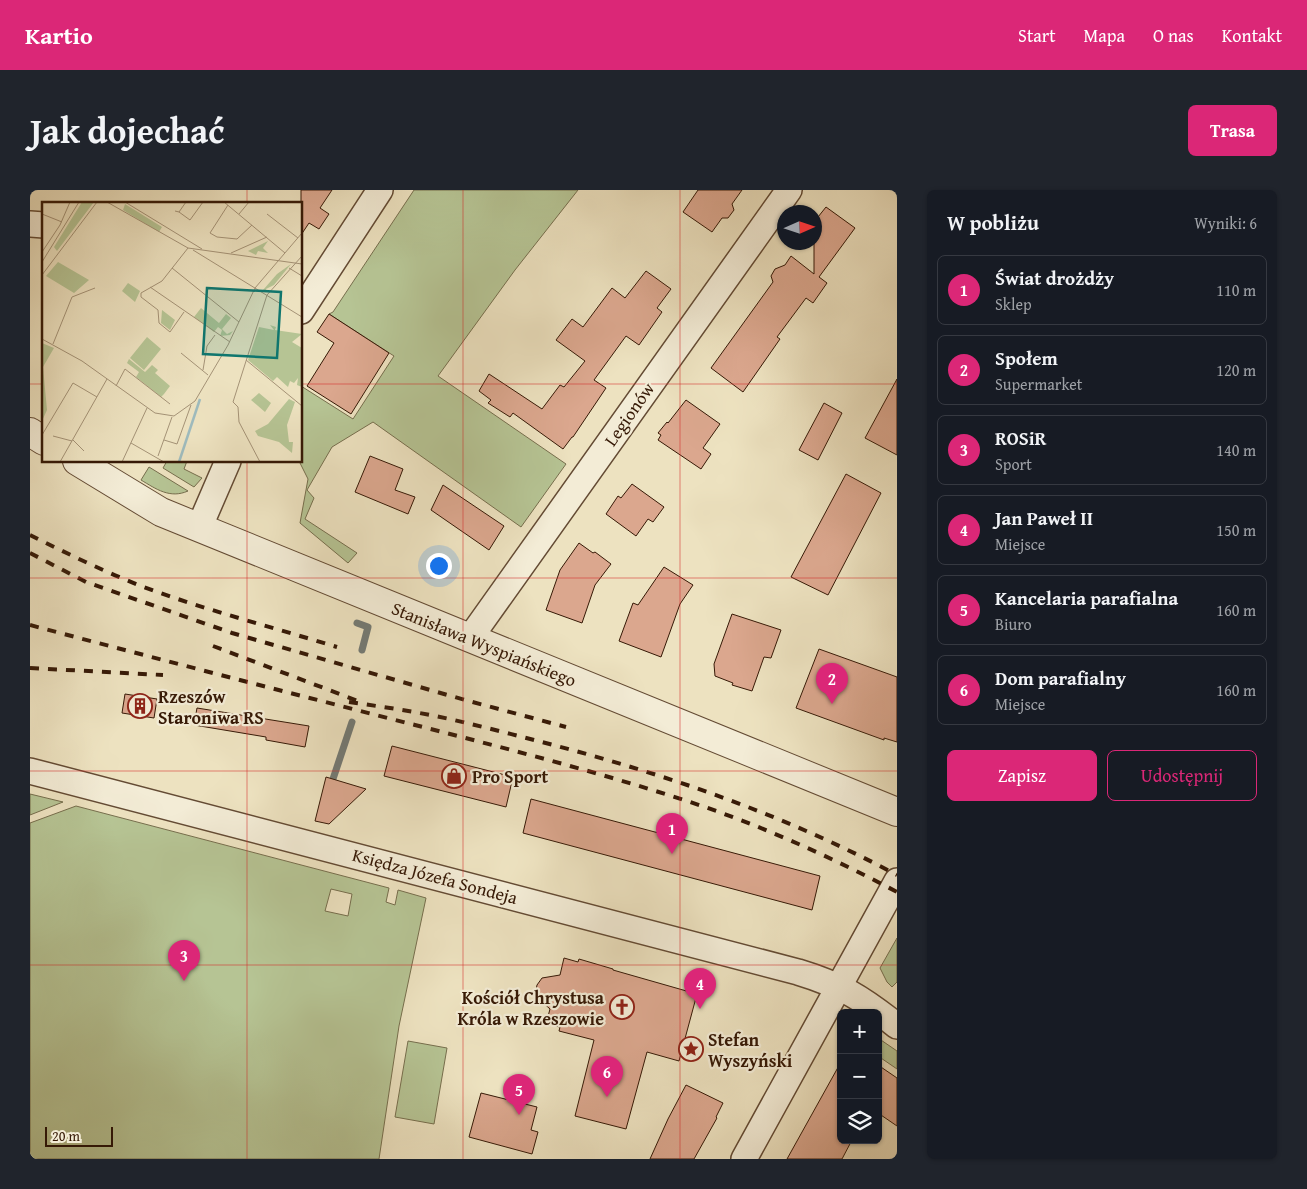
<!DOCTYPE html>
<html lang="pl">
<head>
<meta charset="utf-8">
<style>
  :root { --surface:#171b24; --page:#20242c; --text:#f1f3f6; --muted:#9ea1a6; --line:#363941; --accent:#db2777 }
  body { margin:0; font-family:"Gentium Book Plus",serif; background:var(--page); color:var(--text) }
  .controls { position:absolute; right:15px; bottom:15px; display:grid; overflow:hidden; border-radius:8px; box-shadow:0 1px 4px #0004 }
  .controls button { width:45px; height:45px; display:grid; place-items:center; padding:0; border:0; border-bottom:1px solid var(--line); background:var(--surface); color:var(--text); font:25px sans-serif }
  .compass { position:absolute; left:747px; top:15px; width:45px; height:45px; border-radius:50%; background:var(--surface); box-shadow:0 1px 4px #0004; rotate:87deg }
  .scale { position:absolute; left:15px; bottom:12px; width:68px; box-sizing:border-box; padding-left:5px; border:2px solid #361906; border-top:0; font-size:14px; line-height:18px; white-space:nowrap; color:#361906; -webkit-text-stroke:4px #f3ecd6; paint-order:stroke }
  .you { position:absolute; left:408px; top:375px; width:18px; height:18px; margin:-12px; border:4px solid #fff; border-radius:50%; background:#1a73e8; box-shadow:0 0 0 8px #1a73e833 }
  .badge { display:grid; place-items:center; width:32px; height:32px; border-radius:50%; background:var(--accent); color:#fff; font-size:16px; font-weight:700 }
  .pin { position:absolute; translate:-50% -41px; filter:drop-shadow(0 1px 2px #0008) }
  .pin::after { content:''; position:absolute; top:26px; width:18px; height:15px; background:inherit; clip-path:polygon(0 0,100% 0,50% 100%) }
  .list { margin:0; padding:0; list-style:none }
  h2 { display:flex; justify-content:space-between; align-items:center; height:65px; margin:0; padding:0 20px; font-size:21px }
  h2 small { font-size:16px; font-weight:400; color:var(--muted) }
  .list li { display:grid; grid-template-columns:32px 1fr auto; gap:15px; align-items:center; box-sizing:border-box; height:70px; margin:0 10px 10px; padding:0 10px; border:1px solid var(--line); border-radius:8px }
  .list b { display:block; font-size:19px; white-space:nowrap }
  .list p { margin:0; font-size:16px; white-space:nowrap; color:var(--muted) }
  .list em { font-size:16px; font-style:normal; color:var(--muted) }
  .actions { display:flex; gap:10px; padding:15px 20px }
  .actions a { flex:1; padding:11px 0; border:1px solid var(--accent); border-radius:8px; text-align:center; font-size:18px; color:var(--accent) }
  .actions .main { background:var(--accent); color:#fff }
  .icon { flex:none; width:28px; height:28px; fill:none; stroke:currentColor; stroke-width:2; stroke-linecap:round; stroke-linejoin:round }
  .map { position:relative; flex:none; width:867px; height:969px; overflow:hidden; border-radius:8px }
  header { display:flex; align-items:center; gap:30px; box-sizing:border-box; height:70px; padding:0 25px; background:var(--accent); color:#fff }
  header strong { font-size:24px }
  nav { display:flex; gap:28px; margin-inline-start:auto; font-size:18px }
  .intro { display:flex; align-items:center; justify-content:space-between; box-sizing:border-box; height:120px; padding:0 30px }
  h1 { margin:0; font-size:35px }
  .button { padding:12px 22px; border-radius:8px; background:var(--accent); color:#fff; font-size:18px; font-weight:700 }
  main { display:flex; gap:30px; padding:0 30px }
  aside { flex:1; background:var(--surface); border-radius:8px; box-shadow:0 1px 4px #0004 }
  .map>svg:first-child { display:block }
  .green { fill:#b6c494; stroke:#766e4d; fill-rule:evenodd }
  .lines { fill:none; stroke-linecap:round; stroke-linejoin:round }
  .stream { stroke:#747a74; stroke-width:7 }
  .building { fill:#dba78e; stroke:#361906 }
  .minor-casing { stroke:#644b34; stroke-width:28 }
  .tertiary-casing { stroke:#644b34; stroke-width:30 }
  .minor { stroke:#f3ecd6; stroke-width:25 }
  .tertiary { stroke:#f3ecd6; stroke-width:28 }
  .rail { stroke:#361906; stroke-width:4; stroke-dasharray:9 9; stroke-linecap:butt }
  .grid { fill:none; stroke:#d62828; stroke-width:1; stroke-opacity:0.55 }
  .labels { text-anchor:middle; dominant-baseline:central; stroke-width:4.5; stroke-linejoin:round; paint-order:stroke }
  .street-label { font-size:18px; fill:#361906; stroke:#f3ecd6 }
  .poi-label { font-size:18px; font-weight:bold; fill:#361906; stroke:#f3ecd6; text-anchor:start }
  .inset-river { fill:none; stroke:#9ebbbd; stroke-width:2.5 }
  .inset-road { fill:none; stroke:#a49276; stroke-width:1 }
  .view { fill:#0f766e; fill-opacity:0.15; stroke:#0f766e; stroke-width:2.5 }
  .inset-edge { fill:none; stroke:#361906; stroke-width:2.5 }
</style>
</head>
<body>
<header>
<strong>Kartio</strong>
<nav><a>Start</a><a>Mapa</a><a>O nas</a><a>Kontakt</a></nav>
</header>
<div class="intro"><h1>Jak dojechać</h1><a class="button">Trasa</a></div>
<main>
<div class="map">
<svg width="867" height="969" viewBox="0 0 867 969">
  <rect width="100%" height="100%" fill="#ede2c0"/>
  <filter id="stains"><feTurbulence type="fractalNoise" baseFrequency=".004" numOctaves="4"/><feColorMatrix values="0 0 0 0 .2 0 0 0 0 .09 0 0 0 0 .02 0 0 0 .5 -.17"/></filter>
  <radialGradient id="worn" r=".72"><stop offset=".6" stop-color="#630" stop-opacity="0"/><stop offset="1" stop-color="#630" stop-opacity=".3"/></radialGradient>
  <g class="green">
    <polygon points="384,0 548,0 485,80 408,186 536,274 491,337 343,232 302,257 277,300 284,308 275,329 327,363 318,373 270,333 278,289 269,271 271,271 271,196 323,229 364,166 299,124 303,122"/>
    <polygon points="137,271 157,271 154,279 172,288 164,297 133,278"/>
    <path d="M119,277L158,301C140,309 126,299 111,290Z"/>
    <polygon points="0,604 33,612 0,625"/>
    <path d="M46,616L359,698L356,712L365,715L368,700L396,708L369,836L349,969H0V633ZM301,699L322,704L318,726L295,721Z"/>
    <polygon points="867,748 867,792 862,797 857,792 850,778"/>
    <polygon points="848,848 867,861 867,879 848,866"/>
    <polygon points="378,851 417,858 404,934 365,927"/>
  </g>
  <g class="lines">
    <g class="stream">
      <polyline points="327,433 338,437 332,460"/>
      <polyline points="303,589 322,532"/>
    </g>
  </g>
  <g class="building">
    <polygon points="271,0 302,0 290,18 299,24 289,39 279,33 271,45"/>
    <polygon points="668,0 712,0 702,14 704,20 698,28 692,28 682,42 653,22"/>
    <polygon points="796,17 825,38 789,87 797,93 783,113 776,108 747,147 750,149 713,202 681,178 743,92 741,86 745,79 755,75 761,66 784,84 784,32"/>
    <polygon points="616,81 641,99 627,118 632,122 609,155 596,146 564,190 576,198 543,247 542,247 533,259 483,223 480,227 458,213 461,210 449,201 459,184 512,219 530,195 534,197 555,171 526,150 542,129 553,137 582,98 595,108"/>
    <polygon points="299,124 359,163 321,224 277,196 304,153 287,142"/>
    <polygon points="867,189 867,265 835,248"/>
    <polygon points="656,210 690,234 673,258 681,264 671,279 628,250 631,245 628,243 637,232 638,233"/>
    <polygon points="794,213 812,223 788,270 769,260"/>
    <polygon points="340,266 373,279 365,300 385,307 378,324 325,302"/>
    <polygon points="816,284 851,303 798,405 761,387"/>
    <polygon points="602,294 634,317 623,332 618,329 606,346 576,324 588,306 591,308"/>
    <polygon points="413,295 474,336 459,360 401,320"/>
    <polygon points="549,353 563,363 565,362 581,374 565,395 552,433 516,420 530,380"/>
    <polygon points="634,377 663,395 650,414 631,467 589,451 603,413 608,415"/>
    <polygon points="702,424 751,440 741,468 734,467 722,501 702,495 703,493 685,486 684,474"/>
    <polygon points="789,459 867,487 867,552 854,548 854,550 766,518"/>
    <polygon points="95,504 127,509 124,528 92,523"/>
    <polygon points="167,518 279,536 275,557 236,550 236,547 164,535"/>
    <polygon points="362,556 483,587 476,617 354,586"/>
    <polygon points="296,587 336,599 299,634 285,631"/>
    <polygon points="501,609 790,686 782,720 493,643"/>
    <polygon points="534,768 548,772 549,769 583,779 583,780 667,804 649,871 617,862 596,939 545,926 564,850 529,841 530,837 516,834 520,819 509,809 506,800 507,795 512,788 530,785"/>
    <polygon points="811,872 811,950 822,950 812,969 757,969"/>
    <polygon points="848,875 867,888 867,936 848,923"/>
    <polygon points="656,895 693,913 686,927 687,928 664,969 620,969 638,929"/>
    <polygon points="451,903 507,917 501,940 508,942 502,964 439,947"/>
  </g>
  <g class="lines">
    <defs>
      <g id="minor">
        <polyline points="0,34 14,35"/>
        <polyline points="271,121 350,0"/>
        <polyline points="169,338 198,271"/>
        <polyline points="440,448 759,0"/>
        <path d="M0,581L768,782C811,795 832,808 867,836"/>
        <polyline points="714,969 867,691"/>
      </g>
      <g id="tertiary">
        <polyline points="0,242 14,251"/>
        <polyline points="47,271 131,322 867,622"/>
      </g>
    </defs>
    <use href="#minor" class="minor-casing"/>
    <use href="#tertiary" class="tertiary-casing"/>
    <use href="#minor" class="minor"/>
    <use href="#tertiary" class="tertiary"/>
    <g class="rail">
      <path d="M0,345C36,363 73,381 111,396C175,420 242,437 307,457"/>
      <polyline points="0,363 56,392 202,443 435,510 536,537"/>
      <path d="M0,435C128,469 256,502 385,535C482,560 580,585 675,617C741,640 805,669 867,702"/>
      <polyline points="183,456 328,511"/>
      <polyline points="0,478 133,485"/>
      <path d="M319,512C354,517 389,522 424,530C458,538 493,547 527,556C644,587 759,627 867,685"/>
    </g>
  </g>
  <path class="grid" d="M217,0V14M433,0V969M650,0V969M0,194H14M271,194H867M217,271V969M0,388H867M0,581H867M0,775H867"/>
  <defs>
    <symbol id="building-ring" viewBox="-11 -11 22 22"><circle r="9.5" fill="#f3ecd6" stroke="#8f2418" stroke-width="1.5"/><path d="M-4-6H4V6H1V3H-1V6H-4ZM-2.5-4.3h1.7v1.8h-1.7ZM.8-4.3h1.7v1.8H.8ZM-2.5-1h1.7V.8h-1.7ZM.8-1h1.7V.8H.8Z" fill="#8f2418"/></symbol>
    <symbol id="shop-ring" viewBox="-11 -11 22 22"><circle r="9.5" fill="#f3ecd6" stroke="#8f2418" stroke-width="1.5"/><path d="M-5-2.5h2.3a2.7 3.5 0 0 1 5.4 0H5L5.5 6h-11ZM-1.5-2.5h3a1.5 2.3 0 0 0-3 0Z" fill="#8f2418"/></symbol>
    <symbol id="church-ring" viewBox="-11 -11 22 22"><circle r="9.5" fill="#f3ecd6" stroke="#8f2418" stroke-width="1.5"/><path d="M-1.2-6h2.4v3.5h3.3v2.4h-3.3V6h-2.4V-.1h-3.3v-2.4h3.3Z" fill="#8f2418"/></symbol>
    <symbol id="sight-ring" viewBox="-11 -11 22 22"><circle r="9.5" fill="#f3ecd6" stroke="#8f2418" stroke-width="1.5"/><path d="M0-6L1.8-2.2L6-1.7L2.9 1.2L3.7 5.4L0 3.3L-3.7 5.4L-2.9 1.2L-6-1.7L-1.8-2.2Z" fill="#8f2418"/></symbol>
  </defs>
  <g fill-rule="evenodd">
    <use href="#building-ring" x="96" y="502" width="28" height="28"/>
    <use href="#shop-ring" x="410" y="572" width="28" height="28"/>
    <use href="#church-ring" x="578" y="803" width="28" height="28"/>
    <use href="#sight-ring" x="647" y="845" width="28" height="28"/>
  </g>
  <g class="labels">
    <g class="street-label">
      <text transform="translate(599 224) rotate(-55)">Legionów</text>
      <text transform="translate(454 454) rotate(22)">Stanisława Wyspiańskiego</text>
      <text transform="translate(405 686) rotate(15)">Księdza Józefa Sondeja</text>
    </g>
    <g class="poi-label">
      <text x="128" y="506">Rzeszów<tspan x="128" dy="21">Staroniwa RS</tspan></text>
      <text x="442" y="586">Pro Sport</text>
      <text x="574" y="807" text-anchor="end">Kościół Chrystusa<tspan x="574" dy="21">Króla w Rzeszowie</tspan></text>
      <text x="678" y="849">Stefan<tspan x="678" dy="21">Wyszyński</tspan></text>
    </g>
  </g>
  <g transform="translate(12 12)">
    <rect width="260" height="260" fill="#ede2c0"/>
    <path d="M40,0H52L15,49L12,45ZM83,2L120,25L117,30L81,8ZM226,39L221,46L226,51L216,49L214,53L206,49ZM16,60L47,78L32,91L4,74ZM249,62L232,83L224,87L225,90L221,88L235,72ZM86,81L98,89L93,100L80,89ZM159,106L177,121L184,112L189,116L180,127L185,132L191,129L188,133L178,134L180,128L176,125L172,130L152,115ZM120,108L133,118L128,128L119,121ZM228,123L234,125L233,128L260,132L250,140L260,146V185L255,183L256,176L252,181L248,179L246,185L235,175L231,179L206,158L217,125L232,128ZM105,135L119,147L102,168L88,156ZM0,141L12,146L1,165L5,208L0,219ZM87,157L103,170L110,163L116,168L113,171L128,184L122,192L119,195L94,175L97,170L85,161ZM217,191L229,201L223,210L209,198ZM247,197L253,200L245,223L247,240H251L250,251L237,240L216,234L213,229L226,222Z" fill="#b6c494"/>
    <path class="inset-river" d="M137,260L158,197"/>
    <path class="inset-road" d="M65,0L146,46L260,62M83,0L160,47M182,0L243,51M186,3L168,31L175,35L195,37L210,23M133,9L137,10L144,0M137,10L148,18L161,0M0,12L20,20M197,12L207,0M225,12L256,36M151,48L260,115M0,50L18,23L28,0M189,51L225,35M0,60L37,0M130,66L197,120M247,66L260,74M0,73L55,0M108,85L188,140M142,110L128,130L117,121L116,108L99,95V91L120,79L146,46M0,137L40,159L113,211L132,214L153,199L186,143L213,86L260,31M11,142L30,95L53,86M139,151L166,173M204,158L260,204M161,168L165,144L173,133M74,184L83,167L128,202M0,233L31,181L55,195M11,234L30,239M31,238L42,249M122,238L135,242L149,203M89,241L122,260M116,254L130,215M18,260L65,177M80,260L105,206M218,260L197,220L196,205L191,200L225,93L260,54"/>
    <path class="view" d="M165,86L239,90L235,156L161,152Z"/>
    <rect width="260" height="260" class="inset-edge"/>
  </g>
  <rect width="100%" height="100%" filter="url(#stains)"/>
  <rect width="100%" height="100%" fill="url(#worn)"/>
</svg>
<div class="controls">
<button>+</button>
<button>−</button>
<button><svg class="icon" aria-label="layers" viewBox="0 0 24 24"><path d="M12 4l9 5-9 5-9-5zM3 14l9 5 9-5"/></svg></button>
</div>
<svg class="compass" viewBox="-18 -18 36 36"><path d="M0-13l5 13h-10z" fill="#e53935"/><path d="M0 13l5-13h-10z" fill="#9ea1a6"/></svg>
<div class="scale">20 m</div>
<div class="you"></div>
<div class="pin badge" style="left:642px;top:664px">1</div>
<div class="pin badge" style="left:802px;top:514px">2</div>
<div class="pin badge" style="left:154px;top:791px">3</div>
<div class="pin badge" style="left:670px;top:819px">4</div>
<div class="pin badge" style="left:489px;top:925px">5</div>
<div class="pin badge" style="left:577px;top:907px">6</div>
</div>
<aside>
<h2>W pobliżu<small>Wyniki: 6</small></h2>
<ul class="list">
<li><span class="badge">1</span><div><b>Świat drożdży</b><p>Sklep</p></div><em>110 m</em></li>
<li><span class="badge">2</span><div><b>Społem</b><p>Supermarket</p></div><em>120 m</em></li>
<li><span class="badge">3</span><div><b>ROSiR</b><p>Sport</p></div><em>140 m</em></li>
<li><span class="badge">4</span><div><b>Jan Paweł II</b><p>Miejsce</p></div><em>150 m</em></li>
<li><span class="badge">5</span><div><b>Kancelaria parafialna</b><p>Biuro</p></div><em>160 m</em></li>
<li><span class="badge">6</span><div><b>Dom parafialny</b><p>Miejsce</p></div><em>160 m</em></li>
</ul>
<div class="actions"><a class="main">Zapisz</a><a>Udostępnij</a></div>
</aside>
</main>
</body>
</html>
